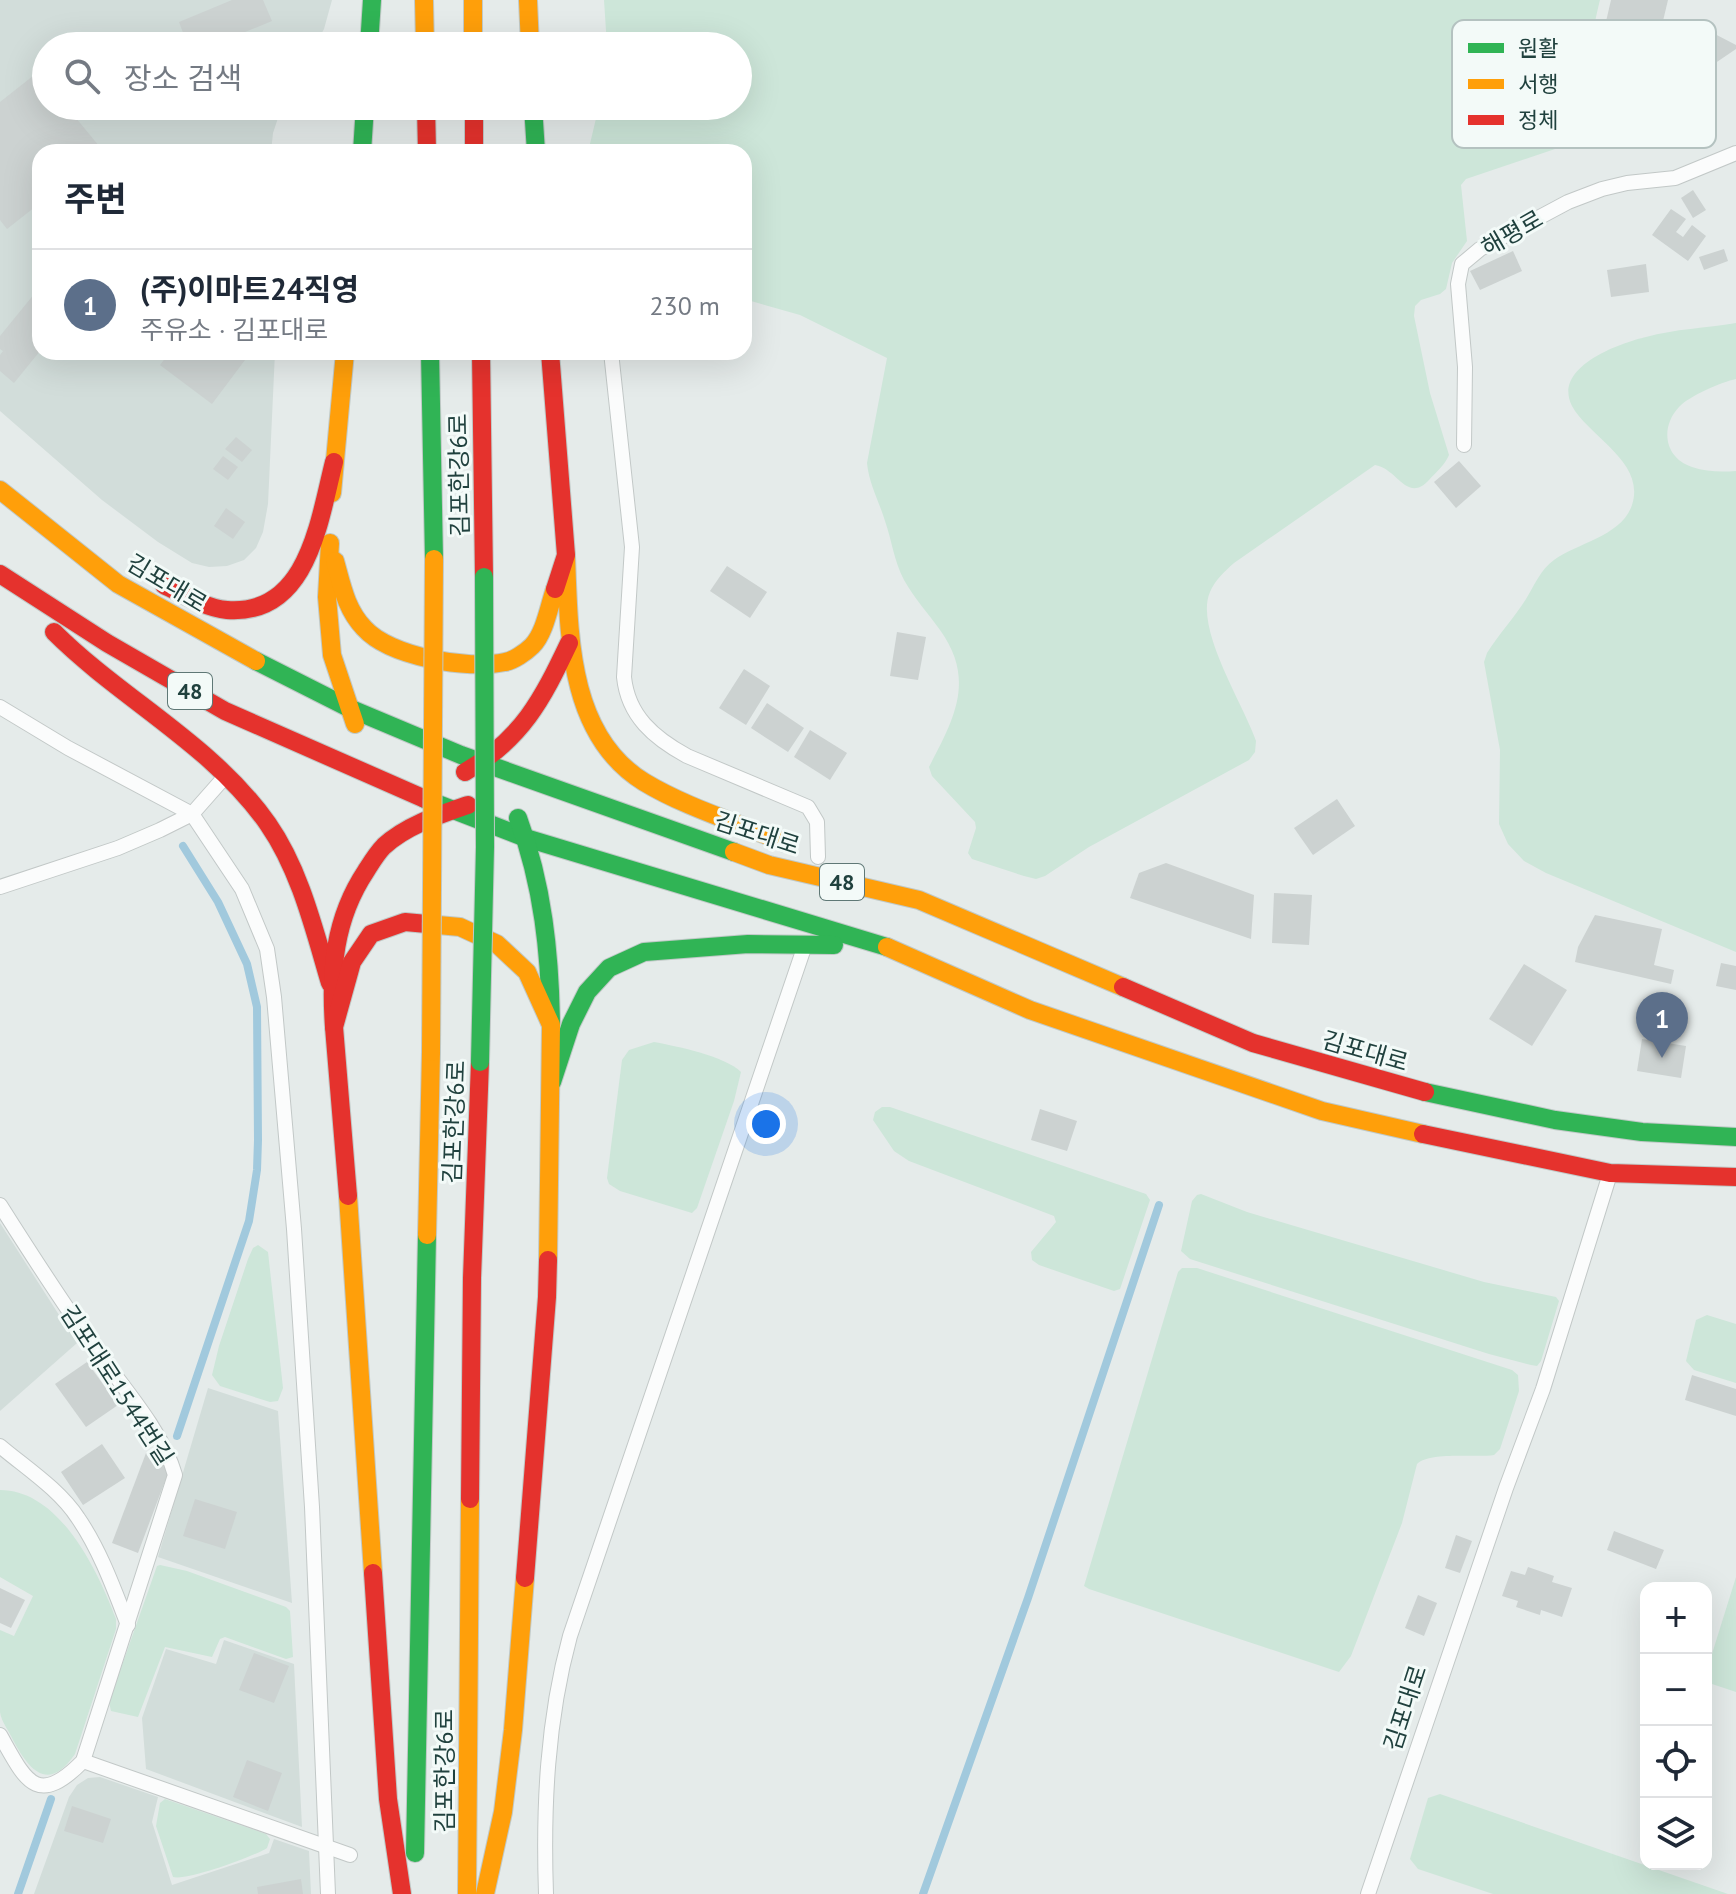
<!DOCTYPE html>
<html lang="ko">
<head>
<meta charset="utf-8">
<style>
  :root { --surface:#fff; --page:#f6f6f7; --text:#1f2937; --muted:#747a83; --line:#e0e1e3; --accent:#1a73e8 }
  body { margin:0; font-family:"PT Sans","Noto Sans KR",sans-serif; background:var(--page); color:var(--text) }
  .controls { position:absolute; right:24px; bottom:24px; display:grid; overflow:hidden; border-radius:16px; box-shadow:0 8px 32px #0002 }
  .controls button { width:72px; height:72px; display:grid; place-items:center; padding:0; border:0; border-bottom:2px solid var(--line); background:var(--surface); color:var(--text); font:40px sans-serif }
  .you { position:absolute; left:766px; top:1124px; width:28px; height:28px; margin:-20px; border:6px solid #fff; border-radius:50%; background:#1a73e8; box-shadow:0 0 0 12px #1a73e833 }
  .badge { display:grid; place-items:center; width:52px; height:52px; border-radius:50%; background:var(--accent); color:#fff; font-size:26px; font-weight:700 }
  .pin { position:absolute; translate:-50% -66px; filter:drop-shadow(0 2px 4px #0008) }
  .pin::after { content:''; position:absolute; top:42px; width:28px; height:24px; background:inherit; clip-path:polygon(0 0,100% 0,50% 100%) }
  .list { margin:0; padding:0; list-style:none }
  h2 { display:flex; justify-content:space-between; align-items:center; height:104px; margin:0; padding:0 32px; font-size:34px }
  h2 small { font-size:26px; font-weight:400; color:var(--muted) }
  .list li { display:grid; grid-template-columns:52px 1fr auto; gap:24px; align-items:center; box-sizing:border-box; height:112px; padding:0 32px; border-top:2px solid var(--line) }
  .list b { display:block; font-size:30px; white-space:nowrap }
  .list p { margin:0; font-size:26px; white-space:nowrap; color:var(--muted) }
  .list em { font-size:26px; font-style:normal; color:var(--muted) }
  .icon { flex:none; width:44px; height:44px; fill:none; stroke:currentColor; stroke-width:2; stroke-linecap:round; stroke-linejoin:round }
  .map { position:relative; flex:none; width:1736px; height:1894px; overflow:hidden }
  .search { position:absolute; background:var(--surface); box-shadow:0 8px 32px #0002; left:32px; top:32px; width:720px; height:88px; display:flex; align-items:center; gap:20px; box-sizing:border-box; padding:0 28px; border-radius:44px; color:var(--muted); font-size:30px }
  .panel { position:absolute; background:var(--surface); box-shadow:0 8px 32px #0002; left:32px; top:144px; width:720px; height:216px; border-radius:24px }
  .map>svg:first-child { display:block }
  .built { fill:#d2ddda }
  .green { fill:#cde6d9 }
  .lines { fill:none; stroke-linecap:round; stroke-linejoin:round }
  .stream { stroke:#a1c9dd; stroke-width:8 }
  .building { fill:#ccd2d1 }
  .lane-casing { stroke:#c2c8c7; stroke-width:16 }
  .fast-casing { stroke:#c0c9c7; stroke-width:20 }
  .slow-casing { stroke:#c0c9c7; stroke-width:20 }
  .jam-casing { stroke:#c0c9c7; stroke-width:20 }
  .lane { stroke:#fbfcfc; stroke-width:14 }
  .fast { stroke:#30b455; stroke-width:18 }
  .slow { stroke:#ff9f0a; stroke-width:18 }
  .jam { stroke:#e5322d; stroke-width:18 }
  .fast-bridge-casing { stroke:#c0c9c7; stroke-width:20; stroke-linecap:butt }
  .slow-bridge-casing { stroke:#c0c9c7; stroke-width:20; stroke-linecap:butt }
  .fast-bridge { stroke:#30b455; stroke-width:18 }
  .slow-bridge { stroke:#ff9f0a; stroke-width:18 }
  .labels { text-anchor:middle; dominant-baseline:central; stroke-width:6; stroke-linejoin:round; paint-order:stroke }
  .shield { fill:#f3faf8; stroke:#5f7876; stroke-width:2 }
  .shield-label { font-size:22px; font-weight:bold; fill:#20413e }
  .street-label { font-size:24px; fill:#20413e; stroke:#f3faf8 }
  .key { fill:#f3faf8; stroke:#b4c2c0; stroke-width:2 }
  .key-label { font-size:22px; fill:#20413e }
</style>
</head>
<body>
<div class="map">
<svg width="1736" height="1894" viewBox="0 0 1736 1894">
  <rect width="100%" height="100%" fill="#e5ebea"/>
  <g class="built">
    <polygon points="0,0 332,0 324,29 315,46 46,46 46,106 282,106 273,133 271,152 40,152 40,352 275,352 268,504 263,532 256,548 244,560 227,566 209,567 192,563 158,542 102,500 0,411"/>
    <polygon points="0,1223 77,1343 0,1411"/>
    <polygon points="208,1388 278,1411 292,1603 158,1557"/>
    <polygon points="224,1640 294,1664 302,1827 146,1769 142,1718 166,1649 216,1664"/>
    <polygon points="100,1777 158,1797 152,1822 172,1885 269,1853 274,1839 309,1851 311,1894 34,1894 69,1797 77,1785 88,1778"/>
  </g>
  <g class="green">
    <path d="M604,0H1600C1591,34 1577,128 1555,149L1466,179L1461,185L1467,241L1452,263L1446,289L1440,294L1421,300L1415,306L1414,316L1430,393L1449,455C1445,465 1436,472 1429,480C1407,504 1397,468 1375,465L1234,563C1224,572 1215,580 1210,592C1194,628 1244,705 1256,741L1255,752L1249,760L1089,847L1045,876L1036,879L1024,876L972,859L968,853L976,828L975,822L932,776L929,767C954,719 976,680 940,630C928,613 914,598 904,580C894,561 892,541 885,521C879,501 869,484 867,463L887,358L800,315L744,299V152H659L649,146L643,152H588L599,106H738V46H607Z"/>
    <path d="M1736,323V379C1722,382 1689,396 1679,407C1660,427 1664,458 1692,467C1707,472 1721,472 1736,471V952L1546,873L1524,861L1508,844L1499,824L1500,750L1484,662L1487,653C1499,634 1514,618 1526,599C1534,586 1541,569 1554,560C1577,543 1622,536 1632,505C1646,462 1589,437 1572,406C1552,367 1620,343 1646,337C1675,329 1706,328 1736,323Z"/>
    <path d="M654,1042C676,1046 725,1056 741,1072L734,1101L697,1208L692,1213L620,1191L609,1184L607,1178L622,1060L629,1050Z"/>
    <polygon points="882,1107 890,1107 1146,1194 1150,1200 1120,1289 1114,1291 1039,1265 1032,1260 1031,1252 1056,1222 1054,1216 909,1161 894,1151 873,1120 875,1112"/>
    <polygon points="1201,1194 1247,1212 1484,1282 1556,1297 1559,1301 1541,1361 1537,1366 1531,1365 1489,1354 1190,1259 1181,1251 1192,1201 1197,1195"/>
    <polygon points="258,1245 268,1252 283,1388 278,1401 270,1402 220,1386 212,1375 219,1346 248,1259 253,1248"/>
    <path d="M1182,1268H1197L1512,1370L1518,1375L1519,1391L1500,1449L1494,1455C1475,1458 1430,1451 1417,1464L1402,1523L1351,1656L1339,1672L1089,1589L1084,1586L1178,1272Z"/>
    <polygon points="1707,1315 1736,1324 1736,1383 1694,1370 1686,1361 1696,1320"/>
    <path d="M0,1490C60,1490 98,1571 116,1619V1629L75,1754C49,1792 30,1772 13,1740C9,1731 1,1721 0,1712C0,1686 0,1656 0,1630L14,1636L33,1596L0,1577Z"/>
    <polygon points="160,1565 187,1571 286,1607 290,1611 293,1657 286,1659 225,1637 220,1639 212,1657 165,1647 138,1717 111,1711 109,1702 157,1566"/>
    <polygon points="1736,1577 1736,1692 1709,1683 1706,1673"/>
    <polygon points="1440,1794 1728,1894 1493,1894 1418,1869 1410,1859 1428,1798"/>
    <path d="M165,1799L266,1834L270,1839L267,1848C253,1857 187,1881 173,1877L156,1826L160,1803Z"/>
  </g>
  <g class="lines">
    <g class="stream">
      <polyline points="177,1436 249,1221 257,1170 258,1140 257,1007 247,964 218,902 183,846"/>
      <polyline points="18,1894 51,1799"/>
      <polyline points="923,1894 1028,1598 1159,1205"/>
    </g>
  </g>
  <g class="building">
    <polygon points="232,0 263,0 272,21 211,46 188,46 179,22"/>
    <polygon points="1611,0 1668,0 1635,138 1582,125"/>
    <polygon points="1709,31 1736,45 1736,49 1708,68 1697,87 1682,79"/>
    <polygon points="38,72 46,82 46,106 66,106 104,152 40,152 40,203 7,229 0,220 0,102"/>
    <polygon points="1693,190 1706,210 1693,218 1681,198"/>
    <polygon points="1671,209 1686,219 1676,232 1683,237 1692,225 1706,236 1688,261 1652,235"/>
    <polygon points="1724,249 1728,261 1704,270 1699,257"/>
    <polygon points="1513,251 1522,271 1480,290 1470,271"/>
    <polygon points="1646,264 1649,292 1611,297 1607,270"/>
    <polygon points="35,293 40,297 40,351 14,383 0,371 0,355 3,351 0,349 0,336"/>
    <polygon points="170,352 235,352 245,360 212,404 160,365"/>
    <polygon points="236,437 252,450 242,462 225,449"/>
    <polygon points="223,456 238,467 228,480 213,469"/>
    <polygon points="1459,461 1481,486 1456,508 1434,482"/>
    <polygon points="226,508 245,522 233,539 214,526"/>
    <polygon points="727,566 767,592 750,618 710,591"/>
    <polygon points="897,632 926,637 918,680 890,676"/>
    <polygon points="744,669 770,686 746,725 719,708"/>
    <polygon points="767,703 804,728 788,752 751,728"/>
    <polygon points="810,730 847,753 830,780 794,757"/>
    <polygon points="1337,799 1355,826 1313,855 1294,828"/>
    <polygon points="1166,863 1254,895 1251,939 1130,898 1139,873"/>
    <polygon points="1274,893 1312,895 1309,945 1272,943"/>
    <polygon points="1595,915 1662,929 1654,965 1674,970 1671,984 1575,962 1578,947"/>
    <polygon points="1721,963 1736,966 1736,990 1716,986"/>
    <polygon points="1524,964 1567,990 1532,1046 1489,1019"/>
    <polygon points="1642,1039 1686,1046 1681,1078 1637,1071"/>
    <polygon points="1040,1109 1077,1121 1067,1151 1031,1140"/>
    <polygon points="87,1362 118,1405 86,1427 55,1384"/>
    <polygon points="1692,1375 1736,1389 1736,1416 1685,1400"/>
    <polygon points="102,1444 125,1478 83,1505 61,1472"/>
    <polygon points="146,1453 161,1459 168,1473 138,1553 112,1543"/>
    <polygon points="195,1499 237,1512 225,1549 183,1536"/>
    <polygon points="1614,1531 1664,1550 1656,1569 1607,1550"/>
    <polygon points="1456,1535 1472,1541 1460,1573 1445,1568"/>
    <polygon points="1528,1567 1554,1576 1552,1582 1572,1588 1562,1617 1541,1610 1540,1615 1516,1607 1518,1601 1502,1596 1511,1571 1525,1575"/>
    <polygon points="0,1588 25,1600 11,1628 0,1623"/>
    <polygon points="1418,1595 1437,1603 1424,1636 1405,1628"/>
    <polygon points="254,1653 289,1666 274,1703 239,1690"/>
    <polygon points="247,1760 282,1773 268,1811 233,1797"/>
    <polygon points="72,1806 111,1819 103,1843 64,1831"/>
    <polygon points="301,1879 303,1894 258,1894 257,1887"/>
  </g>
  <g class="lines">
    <defs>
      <g id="lane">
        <path d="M611,352L632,547L624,677C628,716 654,738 687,756L808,807L817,822L818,857"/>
        <polyline points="1464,445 1465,367 1458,284 1462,264 1480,249 1568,202 1602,189 1627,183 1675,178 1736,153"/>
        <polyline points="0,707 68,748 192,814"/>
        <polyline points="192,814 242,889 267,949 274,997 294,1229 312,1507 328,1894"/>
        <polyline points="0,887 118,848 160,830 192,814 222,780"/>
        <path d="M0,1205C31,1254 62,1302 96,1350C123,1387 163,1432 175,1475L83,1761C36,1809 25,1779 0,1735"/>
        <path d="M0,1446C26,1468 59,1489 78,1518C100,1550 114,1589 128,1625"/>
        <polyline points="83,1761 350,1855"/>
        <path d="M546,1894C543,1807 547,1720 570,1636L804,948"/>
        <polyline points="1368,1894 1506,1488 1543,1389 1609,1177"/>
      </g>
      <g id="fast">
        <polyline points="369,46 372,0"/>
        <polyline points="533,106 536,152"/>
        <polyline points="362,152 365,106"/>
        <polyline points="430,352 434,559"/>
        <polyline points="256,661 349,708 461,755 734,852"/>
        <polyline points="425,799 526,838 887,947"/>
        <path d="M518,818C543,885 550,954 551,1025"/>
        <polyline points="552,1082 571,1024 587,992 609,968 644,952 748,944 834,945"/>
        <polyline points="1425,1092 1555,1120 1642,1132 1736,1137"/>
        <polyline points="415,1853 427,1235"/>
      </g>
      <g id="slow">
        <polyline points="424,0 425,46"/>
        <polyline points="473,0 473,46"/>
        <polyline points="528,0 530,46"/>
        <polyline points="0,490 118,584 256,661"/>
        <polyline points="332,493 345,352"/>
        <polyline points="330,543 327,597 332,655 355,724"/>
        <path d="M566,555C569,635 568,735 644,782C687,808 739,823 785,843"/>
        <path d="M335,561C342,586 346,609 364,628C390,657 468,670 505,662C513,661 526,652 532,646C545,633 549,606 555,589"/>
        <polyline points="734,852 769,865 919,900 1123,987"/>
        <polyline points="427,924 460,927 497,944 527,972 551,1025 548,1260"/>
        <polyline points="887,947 1030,1010 1322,1111 1423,1134"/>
        <polyline points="348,1196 373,1573"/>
        <polyline points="427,1235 431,1052"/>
        <polyline points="467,1894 470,1499"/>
        <polyline points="485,1894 503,1812 513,1730 525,1578"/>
      </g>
      <g id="jam">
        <polyline points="426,106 427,152"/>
        <polyline points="474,106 474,152"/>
        <polyline points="481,352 484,577"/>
        <polyline points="550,352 566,555 555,589"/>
        <polyline points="0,574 107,643 225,711 425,799"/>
        <path d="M164,585C183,594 205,608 227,610C308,616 319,521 334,462"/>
        <path d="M54,632C121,699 213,745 268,824C300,870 314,929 330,983"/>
        <path d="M465,772C522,739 542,700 569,643"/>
        <polyline points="1123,987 1253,1043 1425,1092"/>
        <path d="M334,1027C330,971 334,919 366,871C371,863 377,853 384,846C407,825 439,815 468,805"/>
        <polyline points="1423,1134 1610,1173 1736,1177"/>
        <polyline points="348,1196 334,1027 352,962 371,934 405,922 427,924"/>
        <polyline points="470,1499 472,1278 480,1062"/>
        <polyline points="373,1573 388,1799 402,1894"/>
        <polyline points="525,1578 547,1297 548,1260"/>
      </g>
    </defs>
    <use href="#lane" class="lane-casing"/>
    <use href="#fast" class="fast-casing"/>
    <use href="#slow" class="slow-casing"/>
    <use href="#jam" class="jam-casing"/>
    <use href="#lane" class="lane"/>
    <use href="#fast" class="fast"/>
    <use href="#slow" class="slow"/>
    <use href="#jam" class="jam"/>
    <defs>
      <polyline id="fast-bridge" points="480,1062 485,847 484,577"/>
      <polyline id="slow-bridge" points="431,1052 434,559"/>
    </defs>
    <use href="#fast-bridge" class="fast-bridge-casing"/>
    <use href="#slow-bridge" class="slow-bridge-casing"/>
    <use href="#fast-bridge" class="fast-bridge"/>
    <use href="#slow-bridge" class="slow-bridge"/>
  </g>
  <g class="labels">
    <g class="shield">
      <rect x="168" y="673" width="44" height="36" rx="6"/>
      <rect x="820" y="864" width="44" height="36" rx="6"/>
    </g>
    <g class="shield-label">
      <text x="190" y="691">48</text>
      <text x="842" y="882">48</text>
    </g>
    <g class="street-label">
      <text transform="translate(1512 233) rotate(-30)">해평로</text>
      <text transform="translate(459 475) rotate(-91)">김포한강6로</text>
      <text transform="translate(167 583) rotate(31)">김포대로</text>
      <text transform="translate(757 833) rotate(18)">김포대로</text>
      <text transform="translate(1365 1051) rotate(16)">김포대로</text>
      <text transform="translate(454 1122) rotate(-88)">김포한강6로</text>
      <text transform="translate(117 1385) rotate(57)">김포대로1544번길</text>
      <text transform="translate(1405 1708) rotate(-72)">김포대로</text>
      <text transform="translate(444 1771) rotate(-90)">김포한강6로</text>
    </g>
  </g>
  <rect x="1452" y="20" width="264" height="128" rx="12" class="key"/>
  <rect x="1468" y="43" width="36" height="10" fill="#30b455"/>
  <rect x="1468" y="79" width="36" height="10" fill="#ff9f0a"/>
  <rect x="1468" y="115" width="36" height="10" fill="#e5322d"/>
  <g class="key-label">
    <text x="1518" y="56">원활</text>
    <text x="1518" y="92">서행</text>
    <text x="1518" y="128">정체</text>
  </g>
</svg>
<div class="controls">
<button>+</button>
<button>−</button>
<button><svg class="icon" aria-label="locate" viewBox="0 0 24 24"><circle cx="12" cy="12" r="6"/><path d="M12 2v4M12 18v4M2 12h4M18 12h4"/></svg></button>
<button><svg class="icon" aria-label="layers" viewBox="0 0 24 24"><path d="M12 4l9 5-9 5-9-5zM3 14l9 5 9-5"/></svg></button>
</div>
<div class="you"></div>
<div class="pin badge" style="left:1662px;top:1058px;background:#5c6f8a">1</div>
<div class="search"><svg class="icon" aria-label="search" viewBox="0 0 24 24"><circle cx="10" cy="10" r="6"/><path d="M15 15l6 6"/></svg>장소 검색</div>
<section class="panel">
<h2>주변<small></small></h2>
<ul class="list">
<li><span class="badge" style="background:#5c6f8a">1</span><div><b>(주)이마트24직영</b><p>주유소 · 김포대로</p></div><em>230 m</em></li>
</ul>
</section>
</div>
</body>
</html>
